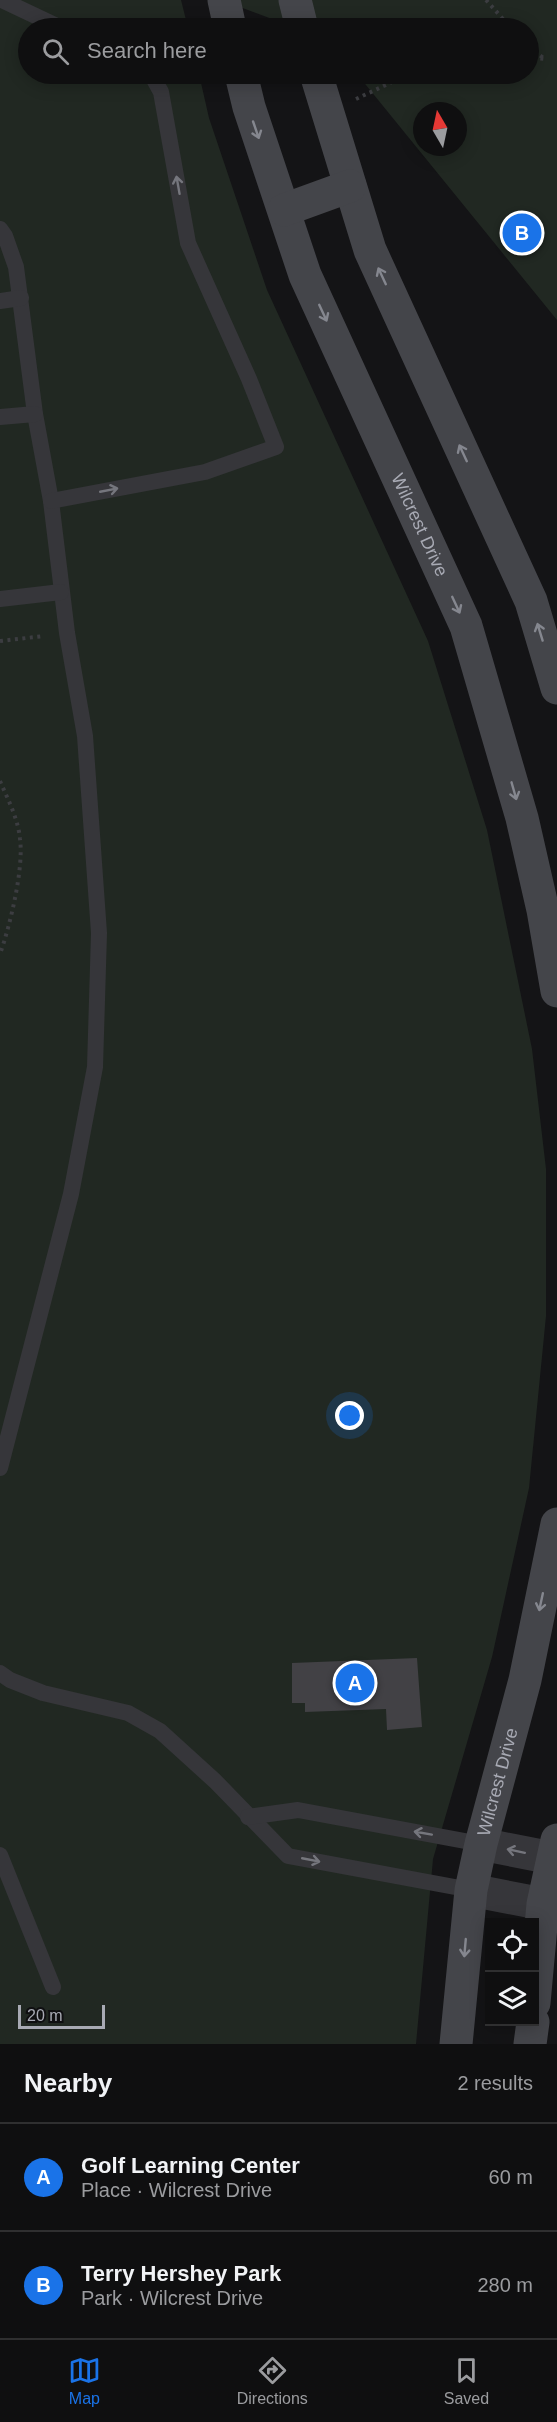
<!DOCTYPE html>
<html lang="en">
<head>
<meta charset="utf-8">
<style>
  :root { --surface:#0f0f10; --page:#1d1d1e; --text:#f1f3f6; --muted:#9b9c9f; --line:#2f2f30; --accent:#1a73e8 }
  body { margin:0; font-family:Helvetica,sans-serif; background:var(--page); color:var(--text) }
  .controls { position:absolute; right:18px; bottom:18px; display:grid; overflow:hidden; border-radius:0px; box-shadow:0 3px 15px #0003 }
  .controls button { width:54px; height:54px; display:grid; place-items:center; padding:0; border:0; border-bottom:2px solid var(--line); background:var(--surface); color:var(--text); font:30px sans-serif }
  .compass { position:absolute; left:413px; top:102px; width:54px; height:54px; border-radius:50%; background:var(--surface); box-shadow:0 3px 15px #0003; rotate:351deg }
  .scale { position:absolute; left:18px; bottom:15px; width:87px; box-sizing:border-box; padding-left:6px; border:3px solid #a8aab4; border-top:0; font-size:16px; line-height:21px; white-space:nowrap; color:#a8aab4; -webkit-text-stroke:4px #0f0f11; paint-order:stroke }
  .you { position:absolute; left:350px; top:1416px; width:21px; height:21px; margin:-15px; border:4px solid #fff; border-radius:50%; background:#1a73e8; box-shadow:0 0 0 9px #1a73e833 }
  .badge { display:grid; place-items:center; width:39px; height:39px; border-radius:50%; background:var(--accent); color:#fff; font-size:20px; font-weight:700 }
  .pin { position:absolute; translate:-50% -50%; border:3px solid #fff; box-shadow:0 2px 6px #0006 }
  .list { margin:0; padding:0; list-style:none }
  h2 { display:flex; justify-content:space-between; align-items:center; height:78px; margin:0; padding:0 24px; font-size:26px }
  h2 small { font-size:20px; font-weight:400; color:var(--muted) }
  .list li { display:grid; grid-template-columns:39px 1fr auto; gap:18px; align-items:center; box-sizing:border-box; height:108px; padding:0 24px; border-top:2px solid var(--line) }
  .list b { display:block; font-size:22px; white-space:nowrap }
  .list p { margin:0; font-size:20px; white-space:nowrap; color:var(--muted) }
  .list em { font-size:20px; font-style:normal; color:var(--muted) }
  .icon { flex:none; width:33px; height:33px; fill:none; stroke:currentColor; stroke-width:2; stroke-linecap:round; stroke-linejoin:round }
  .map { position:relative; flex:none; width:557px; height:2044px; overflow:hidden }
  .search { position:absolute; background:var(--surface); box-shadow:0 3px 15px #0003; left:18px; right:18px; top:18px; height:66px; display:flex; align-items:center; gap:15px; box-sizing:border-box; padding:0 21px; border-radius:33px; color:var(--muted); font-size:22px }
  .sheet { height:294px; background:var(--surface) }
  nav { display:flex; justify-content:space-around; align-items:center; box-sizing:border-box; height:84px; border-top:2px solid var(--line); background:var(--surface); font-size:16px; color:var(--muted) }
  nav a { display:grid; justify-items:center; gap:3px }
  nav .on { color:var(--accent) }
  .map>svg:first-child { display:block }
  .green { fill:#212822; fill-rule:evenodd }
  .building { fill:#424145 }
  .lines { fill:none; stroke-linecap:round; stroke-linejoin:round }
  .path { stroke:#3c3d41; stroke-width:4; stroke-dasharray:3 4.5; stroke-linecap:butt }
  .lane { stroke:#36363a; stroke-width:16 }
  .street { stroke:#36363a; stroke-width:33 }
  .secondary { stroke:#44454a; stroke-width:33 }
  .oneway { stroke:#85878f }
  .oneway2 { stroke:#75767d }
  .labels { text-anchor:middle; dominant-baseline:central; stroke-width:4.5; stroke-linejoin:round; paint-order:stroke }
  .street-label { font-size:18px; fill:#a8aab4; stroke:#0f0f11 }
</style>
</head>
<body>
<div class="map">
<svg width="557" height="2044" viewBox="0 0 557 2044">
  <rect width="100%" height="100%" fill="#141416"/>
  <g class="green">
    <polygon points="0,0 181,0 188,28 28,28 28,74 199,74 209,118 267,290 428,641 487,830 532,1049 546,1169 546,1316 529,1488 492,1657 433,1859 416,2044 0,2044"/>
    <path d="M221,0H557V320L357,74H528V28H296ZM422,111H458V147H422Z"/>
  </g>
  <polygon class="building" points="417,1658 422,1727 387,1730 386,1709 305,1712 305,1703 292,1703 292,1663"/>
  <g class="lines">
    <g class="path">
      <polyline points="486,0 511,28"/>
      <polyline points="528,47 545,59 528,57"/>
      <polyline points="449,74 453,74"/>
      <polyline points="506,74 513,82 516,74"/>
      <polyline points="356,99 409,74"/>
      <polyline points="0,641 44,636"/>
      <path d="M0,781C8,800 18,818 20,839C24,868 10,926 0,954"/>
    </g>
    <g class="lane">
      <polyline points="2,0 61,28"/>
      <polyline points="0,229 5,236 16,267 35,414 51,501 67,633 85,736 99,933 95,1067 71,1194 0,1468"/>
      <polyline points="0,301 21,298"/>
      <polyline points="0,417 35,414"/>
      <polyline points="51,501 205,472 276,447 249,379 188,243 161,92 151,74"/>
      <polyline points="0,599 61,592"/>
      <polyline points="0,1673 10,1680 43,1693 128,1713 160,1731 215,1781 288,1856 471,1890"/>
      <polyline points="248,1817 298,1810 481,1844"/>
      <polyline points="0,1855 53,1987"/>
    </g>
    <g class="street">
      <polyline points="481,1844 552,1858 557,1857"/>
      <polyline points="471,1890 543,1904 557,1913"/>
    </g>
    <g class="secondary">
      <polyline points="224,0 230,28"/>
      <polyline points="295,0 302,28"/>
      <path id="s1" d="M241,74L249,107L305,275L466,626L522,818L543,910L557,991"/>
      <polyline points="316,74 370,250 531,601 557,688"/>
      <polyline points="284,210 350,186"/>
      <polyline points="534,2003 543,1904 557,1840"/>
      <path id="s2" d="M456,2044L471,1890L481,1844L525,1680L557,1524"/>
      <polyline points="530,2044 533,2022"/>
    </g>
  </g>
  <defs><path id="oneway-shaft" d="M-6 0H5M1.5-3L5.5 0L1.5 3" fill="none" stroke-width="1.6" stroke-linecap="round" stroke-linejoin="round" transform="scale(1.5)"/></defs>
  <g class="oneway">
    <use href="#oneway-shaft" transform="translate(256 130) rotate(71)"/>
    <use href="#oneway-shaft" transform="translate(382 276) rotate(-115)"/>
    <use href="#oneway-shaft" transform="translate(323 313) rotate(65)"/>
    <use href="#oneway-shaft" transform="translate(463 453) rotate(-115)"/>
    <use href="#oneway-shaft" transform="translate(456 605) rotate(65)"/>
    <use href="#oneway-shaft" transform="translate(540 632) rotate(-107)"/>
    <use href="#oneway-shaft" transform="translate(514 791) rotate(74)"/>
    <use href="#oneway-shaft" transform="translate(541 1602) rotate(102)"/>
    <use href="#oneway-shaft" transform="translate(465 1948) rotate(95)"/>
  </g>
  <g class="oneway2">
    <use href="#oneway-shaft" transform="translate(178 185) rotate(-100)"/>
    <use href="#oneway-shaft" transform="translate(109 490) rotate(-11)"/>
    <use href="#oneway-shaft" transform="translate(423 1833) rotate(-170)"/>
    <use href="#oneway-shaft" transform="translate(516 1851) rotate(-168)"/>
    <use href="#oneway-shaft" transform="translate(311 1860) rotate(11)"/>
  </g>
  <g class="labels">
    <g class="street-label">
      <text stroke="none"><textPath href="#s1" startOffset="486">Wilcrest Drive</textPath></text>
      <text stroke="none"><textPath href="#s2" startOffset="266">Wilcrest Drive</textPath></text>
    </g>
  </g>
</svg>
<div class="controls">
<button><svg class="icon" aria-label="locate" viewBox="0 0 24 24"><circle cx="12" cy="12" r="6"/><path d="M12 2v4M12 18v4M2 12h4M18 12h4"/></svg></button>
<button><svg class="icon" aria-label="layers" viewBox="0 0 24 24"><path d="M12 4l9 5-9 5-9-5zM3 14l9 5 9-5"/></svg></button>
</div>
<svg class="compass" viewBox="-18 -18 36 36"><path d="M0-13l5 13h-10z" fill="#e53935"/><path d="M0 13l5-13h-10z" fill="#9b9c9f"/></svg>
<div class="scale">20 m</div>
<div class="you"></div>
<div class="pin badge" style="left:355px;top:1683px">A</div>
<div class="pin badge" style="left:522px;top:233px">B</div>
<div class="search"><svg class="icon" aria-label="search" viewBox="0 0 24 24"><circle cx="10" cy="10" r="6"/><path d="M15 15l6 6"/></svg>Search here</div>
</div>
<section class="sheet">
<h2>Nearby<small>2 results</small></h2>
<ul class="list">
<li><span class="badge">A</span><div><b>Golf Learning Center</b><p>Place · Wilcrest Drive</p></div><em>60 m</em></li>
<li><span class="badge">B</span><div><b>Terry Hershey Park</b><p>Park · Wilcrest Drive</p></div><em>280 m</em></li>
</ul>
</section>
<nav>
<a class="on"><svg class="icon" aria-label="map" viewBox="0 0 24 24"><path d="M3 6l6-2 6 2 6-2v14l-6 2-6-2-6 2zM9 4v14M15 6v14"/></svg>Map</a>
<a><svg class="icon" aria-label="directions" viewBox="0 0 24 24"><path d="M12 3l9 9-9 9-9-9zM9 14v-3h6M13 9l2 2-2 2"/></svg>Directions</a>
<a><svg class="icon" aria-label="saved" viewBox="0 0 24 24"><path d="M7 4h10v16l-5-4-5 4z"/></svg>Saved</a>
</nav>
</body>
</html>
